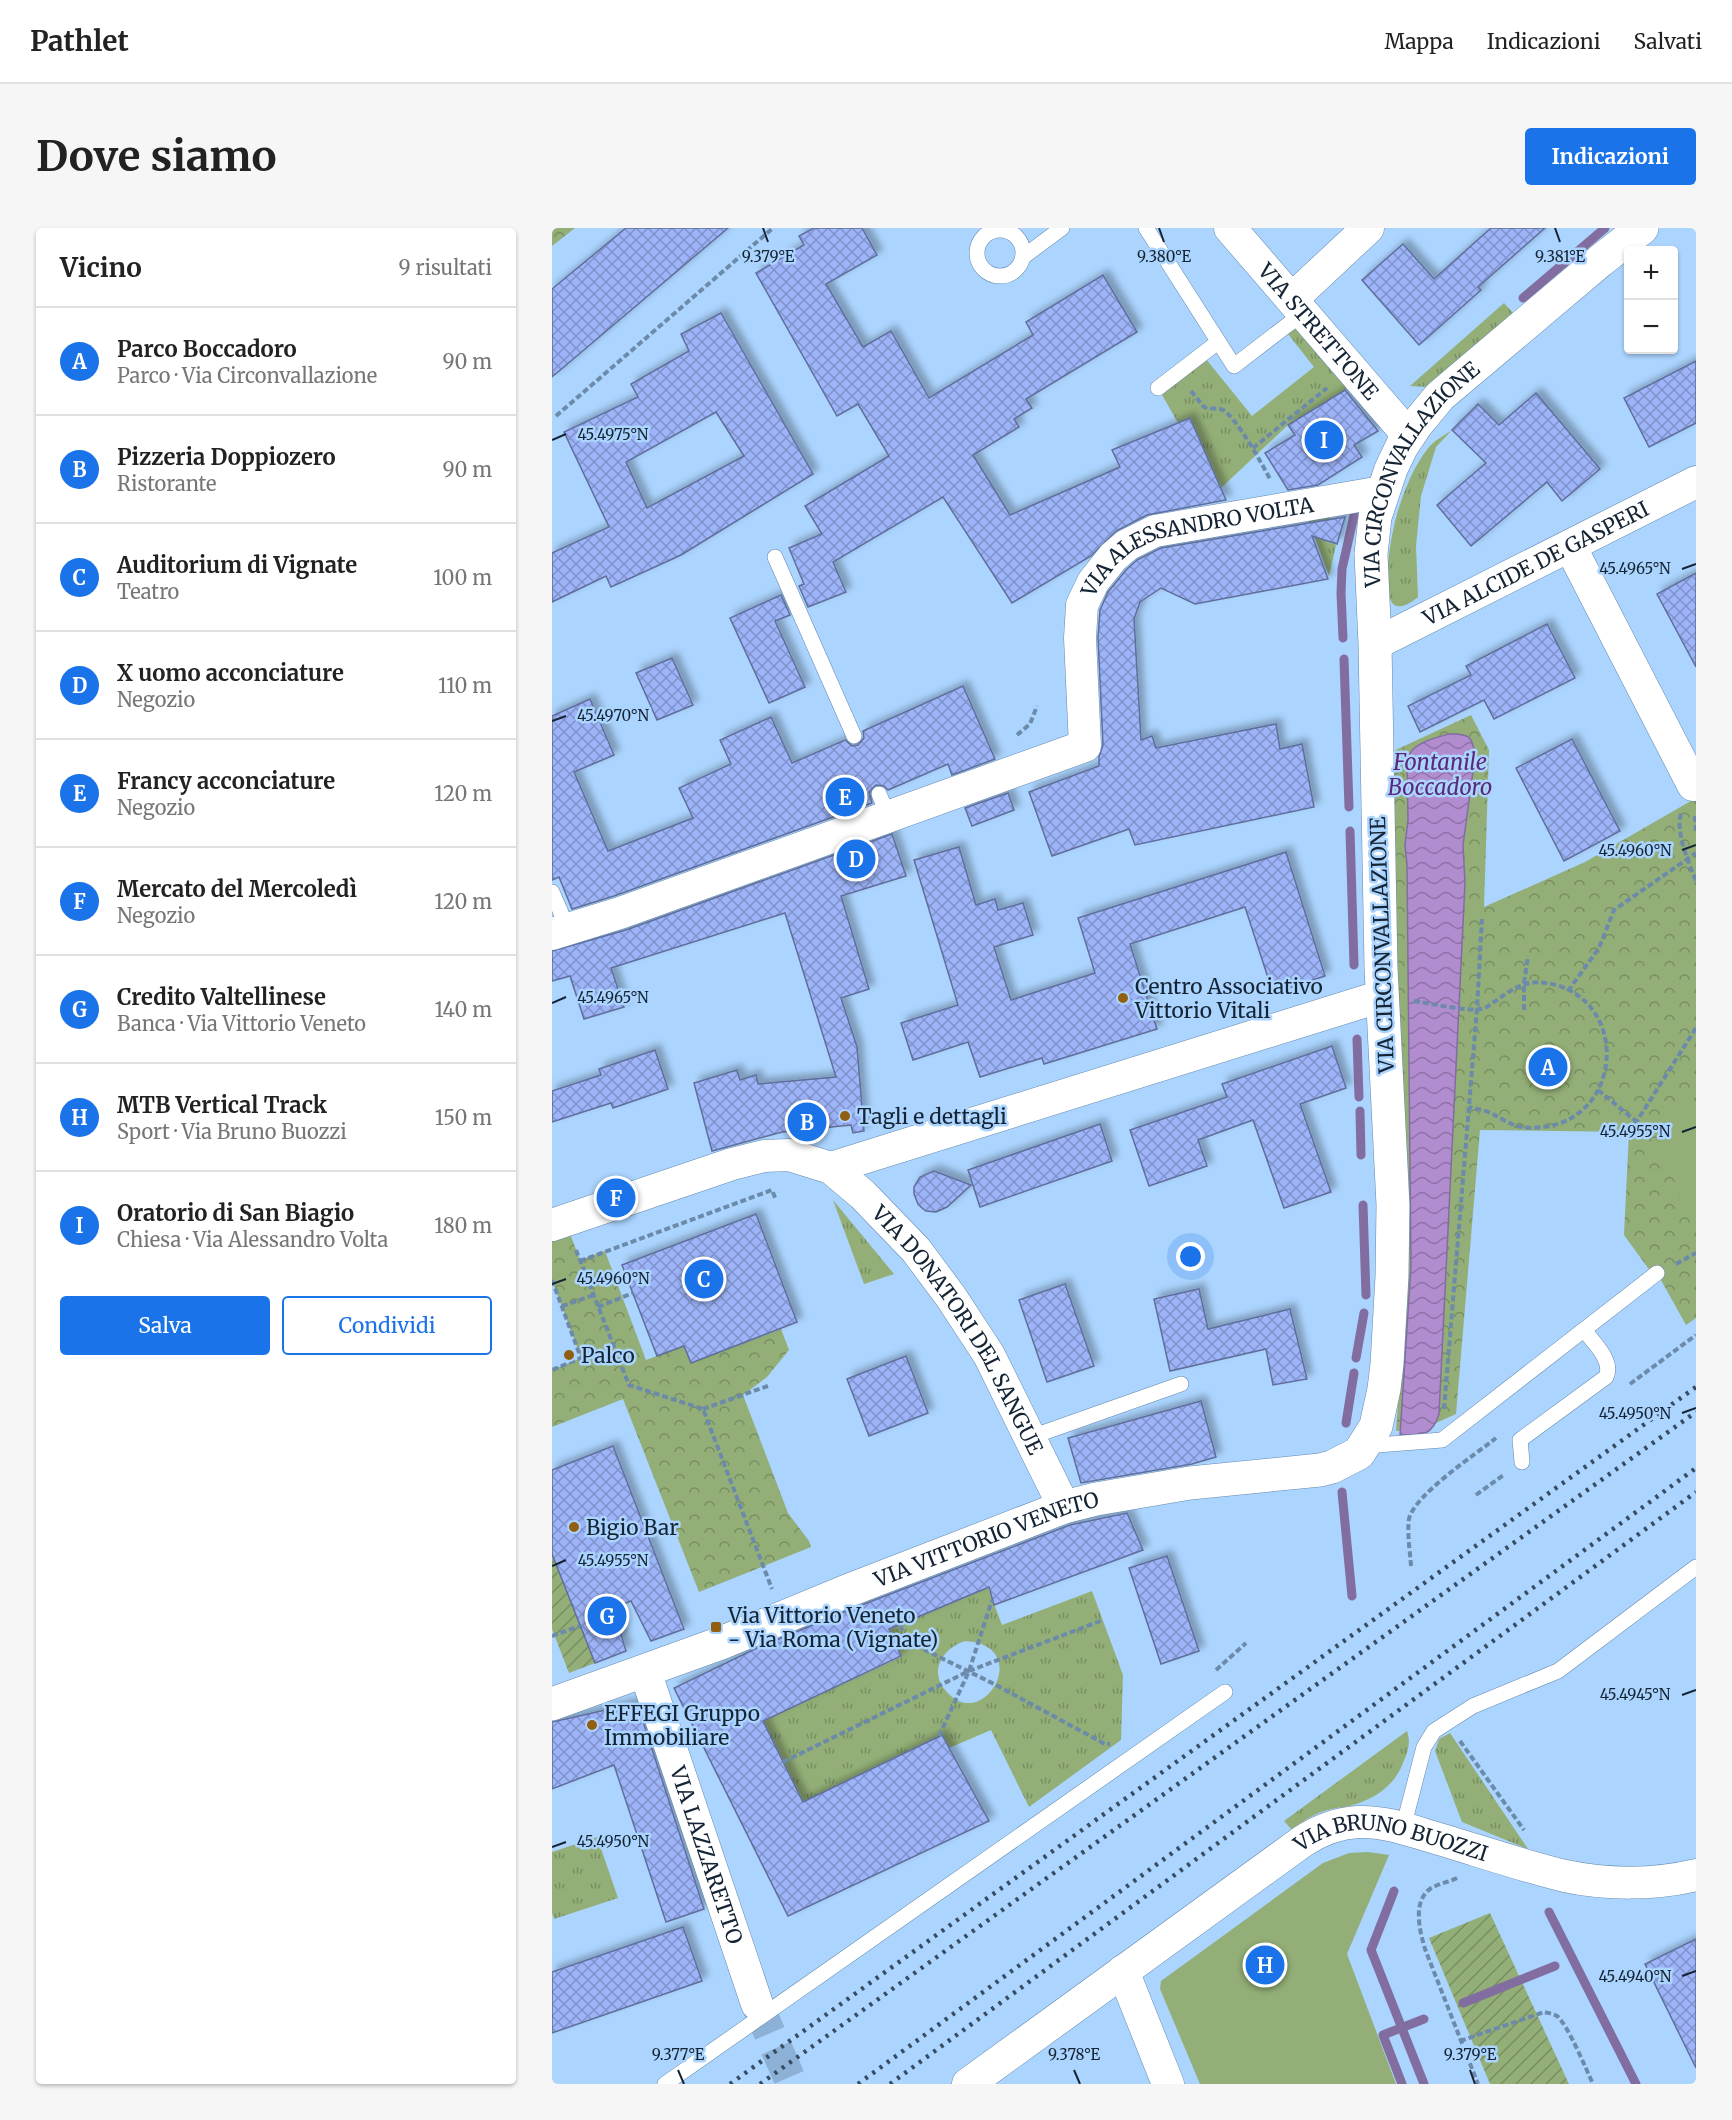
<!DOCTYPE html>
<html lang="it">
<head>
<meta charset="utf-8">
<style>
  :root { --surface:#fff; --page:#f6f6f6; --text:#222; --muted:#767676; --line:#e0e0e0; --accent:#1a73e8 }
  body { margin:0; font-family:Merriweather,serif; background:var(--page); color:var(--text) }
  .controls { position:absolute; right:18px; top:18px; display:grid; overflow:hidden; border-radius:6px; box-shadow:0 2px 4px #0004 }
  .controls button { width:54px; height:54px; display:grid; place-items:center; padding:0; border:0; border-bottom:2px solid var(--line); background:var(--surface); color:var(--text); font:30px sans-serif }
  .you { position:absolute; left:639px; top:1029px; width:21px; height:21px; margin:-15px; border:4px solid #fff; border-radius:50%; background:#1a73e8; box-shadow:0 0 0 9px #1a73e833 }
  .badge { display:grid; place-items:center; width:39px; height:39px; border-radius:50%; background:var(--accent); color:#fff; font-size:20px; font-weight:700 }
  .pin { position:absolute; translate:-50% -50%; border:3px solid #fff; box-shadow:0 2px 6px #0006 }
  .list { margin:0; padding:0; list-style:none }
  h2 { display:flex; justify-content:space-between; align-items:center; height:78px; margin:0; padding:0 24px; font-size:26px }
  h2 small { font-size:20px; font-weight:400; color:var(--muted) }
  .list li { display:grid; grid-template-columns:39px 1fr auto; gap:18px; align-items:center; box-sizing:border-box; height:108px; padding:0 24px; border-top:2px solid var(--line) }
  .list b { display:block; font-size:22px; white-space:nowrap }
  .list p { margin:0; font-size:20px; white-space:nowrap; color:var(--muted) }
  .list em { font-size:20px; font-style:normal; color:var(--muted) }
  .actions { display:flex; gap:12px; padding:18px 24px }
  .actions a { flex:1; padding:14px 0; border:2px solid var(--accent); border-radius:6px; text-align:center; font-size:21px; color:var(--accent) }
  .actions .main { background:var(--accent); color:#fff }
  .map { position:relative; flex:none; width:1144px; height:1856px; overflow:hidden; border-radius:6px }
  header { display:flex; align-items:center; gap:36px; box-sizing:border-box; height:84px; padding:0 30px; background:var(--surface); border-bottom:2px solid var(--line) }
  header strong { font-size:28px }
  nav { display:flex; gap:33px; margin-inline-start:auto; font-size:21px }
  .intro { display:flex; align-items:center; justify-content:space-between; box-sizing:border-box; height:144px; padding:0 36px }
  h1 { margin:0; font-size:42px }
  .button { padding:15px 27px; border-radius:6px; background:var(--accent); color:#fff; font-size:21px; font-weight:700 }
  main { display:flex; gap:36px; padding:0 36px }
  aside { flex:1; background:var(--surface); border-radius:6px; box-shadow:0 2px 4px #0004 }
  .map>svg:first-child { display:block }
  .grass { fill:url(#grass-tufts); fill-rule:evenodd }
  .park { fill:url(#park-crowns) }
  .garden { fill:url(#garden-furrows) }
  .pitch { fill:#93af77 }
  .water { fill:url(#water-waves); stroke:#826da0; stroke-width:1.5 }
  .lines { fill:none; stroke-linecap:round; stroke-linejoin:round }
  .stream { stroke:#826da0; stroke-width:9 }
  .building { fill:url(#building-cross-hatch); stroke:#5f6e9b; stroke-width:1.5; fill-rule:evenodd; filter:url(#shadow) }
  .minor-tunnel { stroke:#8db1d6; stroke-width:32; stroke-dasharray:32 16; stroke-linecap:butt }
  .service-casing { stroke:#6288ae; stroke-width:16 }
  .minor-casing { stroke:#6288ae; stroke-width:33 }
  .tertiary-casing { stroke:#6288ae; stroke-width:34 }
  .path { stroke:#6c8aaa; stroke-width:4; stroke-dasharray:6 3; stroke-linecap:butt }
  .service { stroke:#fff; stroke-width:15 }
  .minor { stroke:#fff; stroke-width:32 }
  .tertiary { stroke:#fff; stroke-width:33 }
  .rail { stroke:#374b61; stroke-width:4.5; stroke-dasharray:3 6; stroke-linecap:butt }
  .ticks { fill:none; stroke:#152434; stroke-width:2 }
  .poi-dot { fill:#925e12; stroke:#abd4fe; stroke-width:2 }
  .labels { text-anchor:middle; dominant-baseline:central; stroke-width:5; stroke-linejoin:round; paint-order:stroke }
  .street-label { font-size:21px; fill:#152434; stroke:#abd4fe }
  .poi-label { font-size:21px; fill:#152434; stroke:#abd4fe; text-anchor:start }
  .water-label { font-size:22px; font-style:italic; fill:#5a2a79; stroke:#abd4fe }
  .ticks-label { font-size:15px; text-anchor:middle; fill:#152434; stroke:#abd4fe; stroke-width:5; stroke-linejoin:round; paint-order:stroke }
</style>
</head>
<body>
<header>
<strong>Pathlet</strong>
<nav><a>Mappa</a><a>Indicazioni</a><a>Salvati</a></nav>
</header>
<div class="intro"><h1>Dove siamo</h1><a class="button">Indicazioni</a></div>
<main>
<aside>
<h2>Vicino<small>9 risultati</small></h2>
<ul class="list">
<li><span class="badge">A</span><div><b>Parco Boccadoro</b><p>Parco · Via Circonvallazione</p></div><em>90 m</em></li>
<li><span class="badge">B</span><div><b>Pizzeria Doppiozero</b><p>Ristorante</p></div><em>90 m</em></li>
<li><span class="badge">C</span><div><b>Auditorium di Vignate</b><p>Teatro</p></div><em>100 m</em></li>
<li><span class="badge">D</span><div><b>X uomo acconciature</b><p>Negozio</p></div><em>110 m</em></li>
<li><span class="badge">E</span><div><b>Francy acconciature</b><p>Negozio</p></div><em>120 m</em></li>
<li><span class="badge">F</span><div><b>Mercato del Mercoledì</b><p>Negozio</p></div><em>120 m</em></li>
<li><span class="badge">G</span><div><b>Credito Valtellinese</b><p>Banca · Via Vittorio Veneto</p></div><em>140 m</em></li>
<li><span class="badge">H</span><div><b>MTB Vertical Track</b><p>Sport · Via Bruno Buozzi</p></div><em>150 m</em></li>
<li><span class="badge">I</span><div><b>Oratorio di San Biagio</b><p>Chiesa · Via Alessandro Volta</p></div><em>180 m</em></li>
</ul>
<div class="actions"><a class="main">Salva</a><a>Condividi</a></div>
</aside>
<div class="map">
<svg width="1144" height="1856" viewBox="0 0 1144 1856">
  <defs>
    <pattern id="grass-tufts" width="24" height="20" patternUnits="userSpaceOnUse" patternTransform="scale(1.5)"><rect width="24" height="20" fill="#93af77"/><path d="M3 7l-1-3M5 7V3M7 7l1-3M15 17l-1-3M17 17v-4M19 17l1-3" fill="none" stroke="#778e62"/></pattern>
    <pattern id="park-crowns" width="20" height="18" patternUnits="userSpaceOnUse" patternTransform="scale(1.5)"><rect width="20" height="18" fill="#93af77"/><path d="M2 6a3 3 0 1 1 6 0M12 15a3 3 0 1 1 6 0" fill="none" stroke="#778e62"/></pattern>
    <pattern id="garden-furrows" width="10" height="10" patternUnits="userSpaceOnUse" patternTransform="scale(1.5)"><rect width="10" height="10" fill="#93af77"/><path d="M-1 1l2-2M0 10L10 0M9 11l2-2" fill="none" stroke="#778e62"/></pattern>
    <pattern id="water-waves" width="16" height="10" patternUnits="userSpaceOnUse" patternTransform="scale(1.5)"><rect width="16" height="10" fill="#b18cce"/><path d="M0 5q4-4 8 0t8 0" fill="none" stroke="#8f72a8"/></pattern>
    <pattern id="building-cross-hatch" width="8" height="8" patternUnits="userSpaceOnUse" patternTransform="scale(1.5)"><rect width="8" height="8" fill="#9db4f9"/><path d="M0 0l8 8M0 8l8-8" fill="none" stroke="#7f92ca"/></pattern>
    <filter id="shadow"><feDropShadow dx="5.5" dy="-5.5" stdDeviation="3" flood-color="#0004"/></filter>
  </defs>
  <rect width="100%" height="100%" fill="#abd4fe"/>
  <g class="grass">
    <polygon points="952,75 961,85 876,159 858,158"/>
    <polygon points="745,99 799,158 736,197 669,260 638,190 626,195 609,165 654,131 700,188 762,139 736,106"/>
    <path d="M900,202L884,219L869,268L864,318L866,369C817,410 840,304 845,286C852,263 862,237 877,219C883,212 893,207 900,202Z"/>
    <polygon points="781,279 773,313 784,317 777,348 754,285"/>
    <polygon points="281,972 342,1046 312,1056"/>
    <path d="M436,1360L450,1397L540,1363L571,1447L569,1512L477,1579L439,1502L397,1520L390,1507L251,1574L211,1493L349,1429L338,1401ZM413,1413C483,1417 431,1507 394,1463C376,1443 391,1420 413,1413Z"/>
    <path d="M855,1503C859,1514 856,1524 851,1535C843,1556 826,1569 804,1576C794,1580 783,1579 772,1583C760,1587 750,1594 740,1602L732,1593Z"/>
    <polygon points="898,1505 976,1621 910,1594 883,1523 887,1511"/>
    <polygon points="45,1609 66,1670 2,1691 0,1685 0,1624"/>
  </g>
  <g class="park">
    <polygon points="0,0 23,0 0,18"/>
    <polygon points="919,487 937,522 932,679 1033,634 1144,570 1144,1090 1134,1097 1105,1045 1096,1040 1072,1007 1077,904 928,902 904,1186 873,1200 844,1203 856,1040 837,525"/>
    <polygon points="17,1003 28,1032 53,1023 94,1132 132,1118 139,1135 229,1101 237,1122 215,1149 191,1167 236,1285 257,1313 259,1319 147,1364 71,1171 0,1199 0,1142 29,1130 0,1052 0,1009"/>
  </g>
  <g class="garden">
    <polygon points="0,1327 43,1435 17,1445 0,1401"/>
    <polygon points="938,1685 1017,1856 938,1856 877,1710"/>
  </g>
  <g class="pitch">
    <polygon points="1144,876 1144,990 1138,992 1099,894"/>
    <polygon points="816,1624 837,1627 795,1726 844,1856 648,1856 608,1761 609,1753 771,1635 797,1625"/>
  </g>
  <path class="water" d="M897,506C918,505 921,509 923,529L911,617L913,655L887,1186C880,1209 869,1207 848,1207L859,1039L855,637L853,617L856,592L855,531C860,515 882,510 897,506Z"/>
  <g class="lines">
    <g class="stream">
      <polyline points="971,70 1053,0"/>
      <polyline points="791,410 789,365 790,341 803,283"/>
      <polyline points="792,431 797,579"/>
      <polyline points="798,603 802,737"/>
      <polyline points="805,811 807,869"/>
      <polyline points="808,883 809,927"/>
      <polyline points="811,977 814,1067"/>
      <polyline points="804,1130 812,1085"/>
      <polyline points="794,1195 802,1145"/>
      <polyline points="790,1264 800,1368"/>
      <polyline points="842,1663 819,1722 872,1856"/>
      <polyline points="997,1684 1084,1856"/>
      <polyline points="911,1775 1003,1738"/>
      <polyline points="850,1856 831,1807 872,1791"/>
    </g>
  </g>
  <g class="building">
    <polygon points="74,0 176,0 0,149 0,61"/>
    <polygon points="262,0 310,0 325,27 274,56 311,119 339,103 377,170 481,107 474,94 551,47 585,104 474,171 480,180 462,191 467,199 421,227 458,287 568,239 560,222 638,190 674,272 595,287 564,303 539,328 460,375 391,269 281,334 294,364 256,379 247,358 252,356 237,320 270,306 253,278 337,228 306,176 285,188 204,45 252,17 247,8"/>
    <polygon points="939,0 993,0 926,59 929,62 867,117 810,52 851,16 882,51"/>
    <path d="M169,85L261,246L129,327L59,359L54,348L0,374V325L57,299L12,204L86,169L79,156L137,123L129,106ZM164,184L192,228L95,280L74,234Z"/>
    <polygon points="1144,133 1144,195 1097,219 1072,170"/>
    <polygon points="793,162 826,203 802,217 810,229 766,257 736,262 713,225 743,207 736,197"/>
    <polygon points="984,165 1048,241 1010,273 995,254 919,318 885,277 934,235 900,202 926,176 947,197"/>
    <polygon points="793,289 785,316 760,308 776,351 643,376 609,360 588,374 582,391 589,512 600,508 604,520 724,496 728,521 750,516 762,579 583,617 577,601 500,628 477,564 547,538 547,529 551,517 546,410 548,382 556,364 574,342 585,332 609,320"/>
    <polygon points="1144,345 1144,439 1105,366"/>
    <polygon points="229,367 238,387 223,393 253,459 217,475 178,390"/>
    <polygon points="995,396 1023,450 942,491 932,472 868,504 856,478 919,447 914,438"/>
    <polygon points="120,430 141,477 105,492 84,445"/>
    <polygon points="411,458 443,531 400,547 396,536 336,562 332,558 324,557 317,564 320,575 62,668 20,681 7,649 0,652 0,488 38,471 62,527 22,544 56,623 141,590 127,560 179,536 168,512 219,489 240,535 293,512 300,518 306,517 312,510 311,503"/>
    <polygon points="1020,511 1068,603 1012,633 964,540"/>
    <polygon points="456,565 462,582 420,598 413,580"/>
    <polygon points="340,606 354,648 289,668 317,761 289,770 305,819 312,903 301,905 299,897 230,904 160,923 142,855 185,842 188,852 204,847 206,856 284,849 233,685 59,740 72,779 32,791 18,748 0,753 0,723 74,702"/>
    <polygon points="407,619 424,677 443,671 446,682 471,675 481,707 442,719 459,772 543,745 526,690 734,624 773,748 721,765 693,679 578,716 605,801 492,836 490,830 428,849 416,814 361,832 349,795 406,777 362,632"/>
    <polygon points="780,818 794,860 748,876 779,964 732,980 701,892 646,912 655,938 597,958 578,902 675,869 670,856"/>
    <polygon points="103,822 116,861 61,880 59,875 0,894 0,863 49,847 47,841"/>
    <polygon points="548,896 560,933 428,979 416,942"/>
    <polygon points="382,943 419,957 395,979 384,984 374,983 370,980 366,976 362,966 362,959 368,949"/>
    <polygon points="204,986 245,1094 139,1135 132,1118 105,1128 70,1037"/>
    <polygon points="513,1056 542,1138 495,1154 467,1072"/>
    <polygon points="647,1061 656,1101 738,1081 755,1151 721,1157 714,1121 618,1143 602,1071"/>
    <polygon points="354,1128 376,1185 317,1208 295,1151"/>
    <polygon points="649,1173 664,1229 640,1236 529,1255 516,1210"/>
    <polygon points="61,1218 132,1401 99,1413 79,1373 61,1380 74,1423 43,1435 0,1326 0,1242"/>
    <polygon points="575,1285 591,1322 442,1377 437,1359 337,1401 349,1428 211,1493 251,1574 390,1507 437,1593 236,1688 122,1460 205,1420 302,1380 518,1297"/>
    <polygon points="615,1328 647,1423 609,1436 577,1340"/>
    <polygon points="85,1475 152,1681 114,1694 62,1537 0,1561 0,1494"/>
    <polygon points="131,1699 150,1753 0,1805 0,1744"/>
    <polygon points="1144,1711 1144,1840 1093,1736"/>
  </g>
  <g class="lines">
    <polyline class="minor-tunnel" points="205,1776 240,1856"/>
    <defs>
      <g id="service">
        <polyline points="594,0 682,138 751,85"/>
        <circle cx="448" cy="25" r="23"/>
        <polyline points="471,29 510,0"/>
        <polyline points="606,160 666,114"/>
        <polyline points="223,329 302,508"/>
        <polyline points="327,566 337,589"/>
        <polyline points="0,664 16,701"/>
        <polyline points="479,1209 629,1156"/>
        <polyline points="812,1218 890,1212 1105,1045"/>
        <path d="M970,1234L968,1212L1054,1149C1062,1133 1041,1114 1032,1102"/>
        <polyline points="851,1600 872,1519 882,1503 921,1478 1006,1443 1144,1339"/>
        <polyline points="113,1856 673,1464"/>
      </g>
      <g id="minor">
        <path id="s1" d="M678,0L857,208"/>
        <polyline points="740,71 816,0"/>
        <polyline points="1018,318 1141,557 1144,555"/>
        <path id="s2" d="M823,416L1144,254"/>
        <path id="s3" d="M0,706L68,685L533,518L528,410L530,377L541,354L561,329L575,317L603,303L830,264"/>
        <path id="s4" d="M279,940L311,967L364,1022L399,1069L437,1127L512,1279"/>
        <polyline points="0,997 180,936 212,928 237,927 279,940 830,768"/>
        <path id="s5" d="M93,1443L205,1776"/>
        <polyline points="571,1743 616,1856"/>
        <path id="s6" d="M416,1856L751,1613C768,1602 786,1595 806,1594C831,1593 854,1601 877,1608C922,1621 967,1637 1013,1648C1055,1657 1102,1657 1144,1647"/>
      </g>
      <g id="tertiary">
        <path id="s7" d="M0,1476L169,1415L295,1363L512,1279L544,1271L638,1255L768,1242L780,1239L807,1225L824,1198L832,1161L835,1136L840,1048L841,977L829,740L823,416L819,326L823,289L839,241L850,218L864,197L888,168L1048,33L1090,0"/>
      </g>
    </defs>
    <use href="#service" class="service-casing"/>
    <use href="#minor" class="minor-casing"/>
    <use href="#tertiary" class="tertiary-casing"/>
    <g class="path">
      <path d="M639,163L652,179C658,182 665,179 671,182C685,190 710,236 718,251"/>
      <polyline points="4,188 221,0"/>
      <polyline points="701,220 775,160"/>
      <polyline points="465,507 478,496 485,478"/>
      <path d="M1129,586C1123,602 1137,636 1144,653"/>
      <polyline points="1143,588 1144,603"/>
      <polyline points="1016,763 1047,720 1062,682 1144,625"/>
      <path d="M862,773C874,775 920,784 929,781C935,780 940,775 945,772C966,757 978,750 1004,757C1079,779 1068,892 990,899C965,902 959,896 939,885C932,882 924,881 917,879"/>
      <polyline points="972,782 972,755 976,728"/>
      <polyline points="1046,862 1085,894"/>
      <polyline points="1078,904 1144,800"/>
      <polyline points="24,1022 77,1157 151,1181 220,1361"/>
      <polyline points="28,1033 220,962 224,972"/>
      <polyline points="1124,1036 1144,1025"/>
      <polyline points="0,1052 29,1130 0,1142"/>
      <polyline points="10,1078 42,1067"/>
      <polyline points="46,1079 81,1065"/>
      <polyline points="1078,1156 1144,1107"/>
      <polyline points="151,1181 216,1158"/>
      <polyline points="892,1181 925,781 930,691"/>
      <polyline points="924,1267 953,1246"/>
      <path d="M859,1338C858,1323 855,1306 857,1291C862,1267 924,1226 944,1210"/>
      <polyline points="348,1397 355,1413 444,1457 553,1516 558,1516"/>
      <polyline points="0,1408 28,1398"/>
      <polyline points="664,1442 694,1415"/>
      <polyline points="387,1508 417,1443 440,1372"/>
      <polyline points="908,1513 972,1602"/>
      <polyline points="231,1534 417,1443 551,1392"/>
      <path d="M905,1650C897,1654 885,1656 878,1661C860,1674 868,1704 873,1721L926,1856"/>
      <path d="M908,1813L992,1784C996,1785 1002,1786 1005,1788C1016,1797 1034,1841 1041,1856"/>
    </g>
    <use href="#service" class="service"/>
    <use href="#minor" class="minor"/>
    <use href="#tertiary" class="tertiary"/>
    <g class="rail">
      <polyline points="178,1856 1144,1159"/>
      <polyline points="208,1856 1144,1184"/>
      <polyline points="306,1856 1144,1240"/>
      <polyline points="338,1856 1144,1264"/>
    </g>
  </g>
  <path class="ticks" d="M211,0L216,14M607,0L612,14M1003,0L1008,14M0,212L14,206M1130,341L1144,336M0,493L14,488M1130,622L1144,617M0,775L14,769M1130,904L1144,899M0,1056L14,1051M1130,1185L1144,1180M0,1338L14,1332M1130,1467L1144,1462M0,1619L14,1614M1130,1748L1144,1743M126,1842L132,1856M522,1842L528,1856M918,1842L923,1856"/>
  <g class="poi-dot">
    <circle cx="571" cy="770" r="6"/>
    <circle cx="293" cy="888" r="6"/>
    <circle cx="17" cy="1127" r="6"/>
    <circle cx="22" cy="1299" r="6"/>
    <rect x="158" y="1393" width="12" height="12" rx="3"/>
    <circle cx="40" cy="1497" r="6"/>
  </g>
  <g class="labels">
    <g class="street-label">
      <text stroke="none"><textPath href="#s1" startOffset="136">VIA STRETTONE</textPath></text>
      <text stroke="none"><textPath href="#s7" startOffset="1851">VIA CIRCONVALLAZIONE</textPath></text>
      <text stroke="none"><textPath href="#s3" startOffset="846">VIA ALESSANDRO VOLTA</textPath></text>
      <text stroke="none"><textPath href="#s2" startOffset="180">VIA ALCIDE DE GASPERI</textPath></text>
      <text transform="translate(830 717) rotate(-92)">VIA CIRCONVALLAZIONE</text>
      <text stroke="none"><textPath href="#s4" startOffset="208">VIA DONATORI DEL SANGUE</textPath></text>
      <text stroke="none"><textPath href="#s7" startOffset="465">VIA VITTORIO VENETO</textPath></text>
      <text stroke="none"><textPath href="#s6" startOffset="506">VIA BRUNO BUOZZI</textPath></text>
      <text stroke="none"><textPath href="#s5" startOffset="194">VIA LAZZARETTO</textPath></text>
    </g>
    <g class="poi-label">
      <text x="583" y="758">Centro Associativo<tspan x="583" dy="24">Vittorio Vitali</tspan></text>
      <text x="305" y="888">Tagli e dettagli</text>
      <text x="29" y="1127">Palco</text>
      <text x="34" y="1299">Bigio Bar</text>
      <text x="176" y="1387">Via Vittorio Veneto<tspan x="176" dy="24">- Via Roma (Vignate)</tspan></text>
      <text x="52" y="1485">EFFEGI Gruppo<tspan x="52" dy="24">Immobiliare</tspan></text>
    </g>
    <g class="water-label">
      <text x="888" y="534">Fontanile<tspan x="888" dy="25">Boccadoro</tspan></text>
    </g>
  </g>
  <g class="ticks-label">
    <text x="216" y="34">9.379°E</text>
    <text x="612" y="34">9.380°E</text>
    <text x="1008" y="34">9.381°E</text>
    <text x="61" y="212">45.4975°N</text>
    <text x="1083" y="346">45.4965°N</text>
    <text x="61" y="493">45.4970°N</text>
    <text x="1083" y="628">45.4960°N</text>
    <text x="61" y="775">45.4965°N</text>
    <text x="1083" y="909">45.4955°N</text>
    <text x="61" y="1056">45.4960°N</text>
    <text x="1083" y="1191">45.4950°N</text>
    <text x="61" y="1338">45.4955°N</text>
    <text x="1083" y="1472">45.4945°N</text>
    <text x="61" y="1619">45.4950°N</text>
    <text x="1083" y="1754">45.4940°N</text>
    <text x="126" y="1832">9.377°E</text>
    <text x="522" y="1832">9.378°E</text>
    <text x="918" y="1832">9.379°E</text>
  </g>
</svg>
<div class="controls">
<button>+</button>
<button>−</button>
</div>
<div class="you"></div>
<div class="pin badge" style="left:996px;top:839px">A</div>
<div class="pin badge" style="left:255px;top:894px">B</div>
<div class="pin badge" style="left:152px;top:1051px">C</div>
<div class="pin badge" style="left:304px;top:631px">D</div>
<div class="pin badge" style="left:293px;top:569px">E</div>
<div class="pin badge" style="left:64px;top:970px">F</div>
<div class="pin badge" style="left:55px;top:1388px">G</div>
<div class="pin badge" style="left:713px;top:1737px">H</div>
<div class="pin badge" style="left:772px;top:212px">I</div>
</div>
</main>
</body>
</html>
